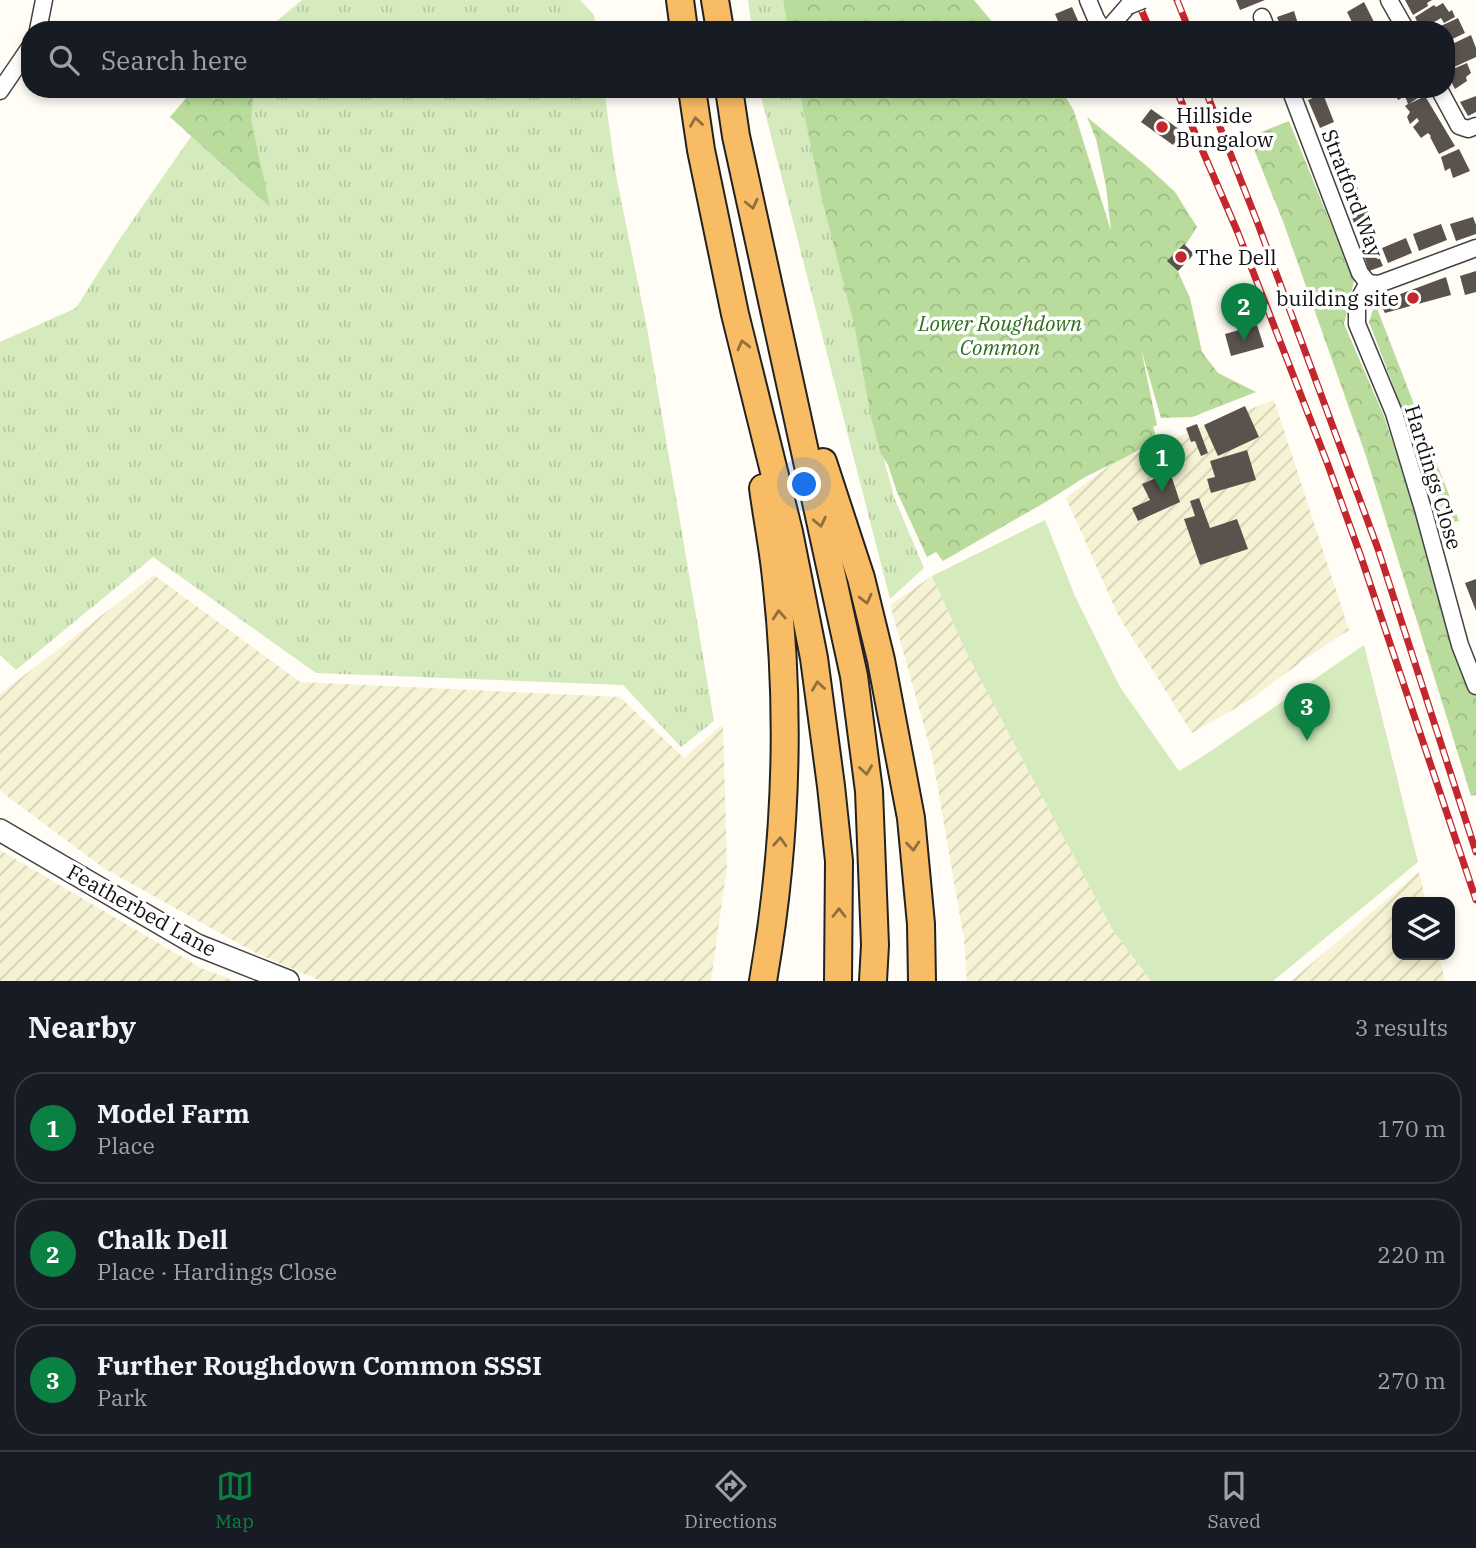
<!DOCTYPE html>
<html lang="en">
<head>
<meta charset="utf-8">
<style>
  :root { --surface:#171b24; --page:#242831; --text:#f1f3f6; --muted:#9ea1a6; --line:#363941; --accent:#0b8043 }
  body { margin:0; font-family:"IBM Plex Serif",serif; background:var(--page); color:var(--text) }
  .controls { position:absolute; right:21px; bottom:21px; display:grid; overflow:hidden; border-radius:14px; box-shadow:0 4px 10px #0003 }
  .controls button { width:63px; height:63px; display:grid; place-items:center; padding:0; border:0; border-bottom:2px solid var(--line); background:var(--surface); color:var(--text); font:35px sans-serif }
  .you { position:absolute; left:805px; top:485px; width:24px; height:24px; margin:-18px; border:5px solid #fff; border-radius:50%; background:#1a73e8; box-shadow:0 0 0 10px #1a73e833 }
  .badge { display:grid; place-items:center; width:46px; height:46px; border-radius:50%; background:var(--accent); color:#fff; font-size:23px; font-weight:700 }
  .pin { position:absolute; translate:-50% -58px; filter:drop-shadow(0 2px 4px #0008) }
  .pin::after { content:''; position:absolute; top:37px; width:24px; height:21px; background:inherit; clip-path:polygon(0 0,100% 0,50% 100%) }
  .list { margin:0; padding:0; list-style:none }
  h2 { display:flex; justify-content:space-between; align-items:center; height:91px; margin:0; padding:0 28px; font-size:30px }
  h2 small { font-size:23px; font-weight:400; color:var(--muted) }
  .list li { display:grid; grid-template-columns:46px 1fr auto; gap:21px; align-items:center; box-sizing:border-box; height:112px; margin:0 14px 14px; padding:0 14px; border:2px solid var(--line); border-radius:28px }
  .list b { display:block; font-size:26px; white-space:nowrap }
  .list p { margin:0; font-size:23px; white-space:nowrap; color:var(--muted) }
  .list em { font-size:23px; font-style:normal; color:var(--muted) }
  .icon { flex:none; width:38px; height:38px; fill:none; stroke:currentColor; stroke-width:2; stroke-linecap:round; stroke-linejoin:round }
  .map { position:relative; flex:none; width:1476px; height:981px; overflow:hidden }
  .search { position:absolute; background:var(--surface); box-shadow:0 4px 10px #0003; left:21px; right:21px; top:21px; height:77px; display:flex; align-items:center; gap:18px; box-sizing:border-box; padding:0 24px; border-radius:28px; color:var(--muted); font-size:26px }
  .sheet { height:469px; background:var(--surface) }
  nav { display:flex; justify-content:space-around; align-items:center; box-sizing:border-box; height:98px; border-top:2px solid var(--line); background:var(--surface); font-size:19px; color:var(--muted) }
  nav a { display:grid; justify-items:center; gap:4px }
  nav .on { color:var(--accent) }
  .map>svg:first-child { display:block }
  .farmland { fill:url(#farmland-furrows) }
  .grass { fill:url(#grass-tufts) }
  .forest { fill:url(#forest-crowns) }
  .park { fill:#d5ebbd }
  .building { fill:#5a524d }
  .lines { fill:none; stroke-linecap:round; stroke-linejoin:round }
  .minor-casing { stroke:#444; stroke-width:19 }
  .tertiary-casing { stroke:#444; stroke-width:24 }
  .trunk-casing { stroke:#222; stroke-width:30 }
  .minor { stroke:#fff; stroke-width:16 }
  .tertiary { stroke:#fff; stroke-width:21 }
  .trunk { stroke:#f7bc64; stroke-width:26 }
  .rail-casing { stroke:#c4262e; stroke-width:7 }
  .rail { stroke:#fff; stroke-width:4.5; stroke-dasharray:13; stroke-linecap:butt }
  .minor-bridge-casing { stroke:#444; stroke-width:19; stroke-linecap:butt }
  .minor-bridge { stroke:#fff; stroke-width:16 }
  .oneway { stroke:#906f3f }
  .poi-dot { fill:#c4262e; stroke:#fff; stroke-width:2.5 }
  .labels { text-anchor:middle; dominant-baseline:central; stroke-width:7; stroke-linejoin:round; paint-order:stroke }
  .poi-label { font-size:21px; fill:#111; stroke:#fff; text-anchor:start }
  .street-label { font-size:21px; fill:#111; stroke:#fff }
  .park-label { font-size:21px; font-style:italic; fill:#2f6b1f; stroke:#fff }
</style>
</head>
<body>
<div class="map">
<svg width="1476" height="981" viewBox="0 0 1476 981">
  <defs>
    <pattern id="farmland-furrows" width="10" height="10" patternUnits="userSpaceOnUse" patternTransform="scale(1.75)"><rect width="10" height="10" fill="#f6f3d4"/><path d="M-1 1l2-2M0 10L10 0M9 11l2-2" fill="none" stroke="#d2cfb5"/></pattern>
    <pattern id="grass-tufts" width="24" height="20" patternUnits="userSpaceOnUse" patternTransform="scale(1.75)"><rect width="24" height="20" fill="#d5ebbd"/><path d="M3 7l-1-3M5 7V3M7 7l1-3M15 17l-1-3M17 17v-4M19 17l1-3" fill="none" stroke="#b6c8a1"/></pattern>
    <pattern id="forest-crowns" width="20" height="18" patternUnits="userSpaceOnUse" patternTransform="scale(1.75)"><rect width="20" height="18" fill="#b9dc9c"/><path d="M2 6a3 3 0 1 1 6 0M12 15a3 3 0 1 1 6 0" fill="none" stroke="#9ebc85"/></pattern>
  </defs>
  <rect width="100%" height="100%" fill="#fffdf5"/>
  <g class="farmland">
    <polygon points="1274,400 1349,630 1302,661 1253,698 1192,733 1118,615 1066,498 1116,461"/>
    <polygon points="154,575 300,682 620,697 684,758 723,724 727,866 711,981 321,981 256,953 105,869 0,791 0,694"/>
    <polygon points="932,576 969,658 1112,929 1151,981 967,981 964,939 932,755 890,605"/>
    <polygon points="0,850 201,968 235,981 0,981"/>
    <polygon points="1419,872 1426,902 1397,902 1397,955 1439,955 1445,981 1291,981"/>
  </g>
  <g class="grass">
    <polygon points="302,0 580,0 594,15 596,30 266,30"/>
    <polygon points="748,0 783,0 788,30 752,30"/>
    <polygon points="224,89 604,89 616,175 647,328 714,721 681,747 623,685 316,673 153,557 16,670 0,655 0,342 76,308 119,240"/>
    <polygon points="759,89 802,89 837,229 874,422 894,497 924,568 890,599"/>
  </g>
  <g class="forest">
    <polygon points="783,0 974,0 999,30 788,30"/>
    <polygon points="194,89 254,89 251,120 270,207 170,117"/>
    <polygon points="799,89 1061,89 1074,111 1111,231 1106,186 1096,139 1087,117 1148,167 1175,192 1197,227 1174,263 1190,298 1202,352 1218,373 1256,392 1192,417 1161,418 1141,349 1157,425 1153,427 1157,439 1130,455 1085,477 1049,500 943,561 936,552 927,557 897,492 888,465 881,454 871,417 855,328 822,199"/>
    <polygon points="1289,121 1354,281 1344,324 1384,416 1476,694 1476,795 1471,796 1366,456 1284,224 1249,137"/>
    <polygon points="1375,303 1459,521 1446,524 1369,322"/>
  </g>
  <polygon class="park" points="1045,520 1075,596 1120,687 1179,771 1208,753 1364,645 1418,862 1273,981 1151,981 1112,929 969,658 932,576"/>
  <g class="building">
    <polygon points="1236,0 1265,0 1240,10"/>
    <polygon points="1405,0 1432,0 1427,3 1428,6 1413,15"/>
    <polygon points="1364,2 1374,22 1363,30 1356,30 1347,12"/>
    <polygon points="1443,3 1449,12 1452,10 1455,17 1444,23 1441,18 1421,30 1415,17 1434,5 1436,7"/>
    <polygon points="1072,7 1082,30 1062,30 1055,14"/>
    <polygon points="1294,11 1300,30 1282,30 1277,17"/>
    <polygon points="1458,18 1465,33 1446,42 1446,30 1432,30"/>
    <polygon points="1471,35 1476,48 1476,57 1452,68 1446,55 1446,47"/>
    <polygon points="1467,63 1471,73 1466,77 1467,81 1455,89 1446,72"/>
    <polygon points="1393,89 1419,89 1422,95 1409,104 1425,96 1455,146 1439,154 1430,137 1431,136 1428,133 1421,138 1413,127 1419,121 1417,118 1410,124 1407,117 1410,112 1405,106 1408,104 1405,96 1398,100"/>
    <polygon points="1323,94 1334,122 1320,128 1308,100"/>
    <polygon points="1476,96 1476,112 1468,116 1460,102"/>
    <polygon points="1151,109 1183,132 1173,145 1141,122"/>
    <polygon points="1337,134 1347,162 1334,166 1322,138"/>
    <polygon points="1459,149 1470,171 1453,178 1450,168 1445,171 1441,157"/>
    <polygon points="1348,163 1358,189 1343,194 1334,167"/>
    <polygon points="1365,204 1373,226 1358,233 1349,210"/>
    <polygon points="1473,217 1476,225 1476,234 1456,241 1450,224"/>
    <polygon points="1441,224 1447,240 1419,251 1413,234"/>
    <polygon points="1406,238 1412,253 1388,263 1382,248"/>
    <polygon points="1184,244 1194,254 1178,271 1167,261"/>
    <polygon points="1376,250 1383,266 1369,271 1364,255"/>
    <polygon points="1476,271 1476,292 1465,295 1460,276"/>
    <polygon points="1446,277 1451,295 1385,313 1379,302"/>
    <polygon points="1257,325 1264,347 1231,356 1225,334"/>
    <polygon points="1245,406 1259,437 1218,456 1204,425"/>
    <polygon points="1197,424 1208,453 1201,456 1195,441 1191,442 1186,428"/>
    <polygon points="1247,450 1256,480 1211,493 1207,479 1215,477 1210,461"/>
    <polygon points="1170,472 1180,502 1138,521 1132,508 1150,500 1142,484"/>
    <polygon points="1199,498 1210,528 1237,519 1248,549 1200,565 1184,519 1195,516 1190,501"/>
    <polygon points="1476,579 1476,611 1465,583"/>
  </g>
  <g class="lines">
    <defs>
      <g id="minor">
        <polyline points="1088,0 1096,19 1103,30"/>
        <polyline points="1389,0 1406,30"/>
        <polyline points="1262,17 1267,30"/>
        <polyline points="38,30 44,0"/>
        <polyline points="1107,30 1128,6"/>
        <polyline points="1290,89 1360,273 1368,283"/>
        <polyline points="1439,89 1459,126 1468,129 1476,126"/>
        <polyline points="0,91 30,47"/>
        <polyline points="1368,283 1357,302 1357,324 1394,413 1423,509 1460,645 1476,686"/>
        <polyline points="1368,283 1379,284 1476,248"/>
      </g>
      <polyline id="tertiary" points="0,830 197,945 288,981"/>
      <g id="trunk">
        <polyline points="680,0 684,30"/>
        <polyline points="715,0 720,30"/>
        <polyline points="692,89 701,150 735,314 789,532 814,658 831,786 839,861 838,981"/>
        <polyline points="729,89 736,136 854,676 869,791 875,945 873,981"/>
        <polyline points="823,462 861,578 881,660 911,818 921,924 922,981"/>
        <path d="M763,488C767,518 773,548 776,578C791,711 786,849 763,981"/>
      </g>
    </defs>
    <use href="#minor" class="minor-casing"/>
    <use href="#tertiary" class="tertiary-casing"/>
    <use href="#trunk" class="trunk-casing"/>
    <use href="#minor" class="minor"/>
    <use href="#tertiary" class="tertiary"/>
    <use href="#trunk" class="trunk"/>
    <defs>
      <g id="rail">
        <polyline points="1137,0 1150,30"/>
        <polyline points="1177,0 1189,30"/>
        <polyline points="1176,89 1238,233 1328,465 1361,557 1476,900"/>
        <polyline points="1205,89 1258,224 1378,549 1476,852"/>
      </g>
    </defs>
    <use href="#rail" class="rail-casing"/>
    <use href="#rail" class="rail"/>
    <defs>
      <polyline id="minor-bridge" points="1128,6 1143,0"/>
    </defs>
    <use href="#minor-bridge" class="minor-bridge-casing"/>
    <use href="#minor-bridge" class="minor-bridge"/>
  </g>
  <defs><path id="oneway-chevron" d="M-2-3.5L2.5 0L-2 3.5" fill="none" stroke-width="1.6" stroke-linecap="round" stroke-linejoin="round" transform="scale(1.75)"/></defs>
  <g class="oneway">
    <use href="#oneway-chevron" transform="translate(696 122) rotate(-98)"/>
    <use href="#oneway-chevron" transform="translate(752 204) rotate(77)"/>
    <use href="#oneway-chevron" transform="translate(743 345) rotate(-104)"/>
    <use href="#oneway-chevron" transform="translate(820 522) rotate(78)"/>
    <use href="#oneway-chevron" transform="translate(866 599) rotate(76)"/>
    <use href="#oneway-chevron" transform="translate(779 615) rotate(-94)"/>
    <use href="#oneway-chevron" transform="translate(818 686) rotate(-98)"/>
    <use href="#oneway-chevron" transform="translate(866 770) rotate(82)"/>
    <use href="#oneway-chevron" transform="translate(780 842) rotate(-87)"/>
    <use href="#oneway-chevron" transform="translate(913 846) rotate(85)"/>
    <use href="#oneway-chevron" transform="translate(839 913) rotate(-90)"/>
  </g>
  <g class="poi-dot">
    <circle cx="1162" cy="127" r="7"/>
    <circle cx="1181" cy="257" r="7"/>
    <circle cx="1413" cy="298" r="7"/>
  </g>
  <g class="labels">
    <g class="poi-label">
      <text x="1176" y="115">Hillside<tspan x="1176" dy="24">Bungalow</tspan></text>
      <text x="1195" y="257">The Dell</text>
      <text x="1399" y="298" text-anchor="end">building site</text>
    </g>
    <g class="street-label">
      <text transform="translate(1353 193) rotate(69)">Stratford Way</text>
      <text transform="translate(1434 477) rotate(73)">Hardings Close</text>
      <text transform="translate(142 910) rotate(29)">Featherbed Lane</text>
    </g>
    <g class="park-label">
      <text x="1000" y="323">Lower Roughdown<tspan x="1000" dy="24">Common</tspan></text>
    </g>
  </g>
</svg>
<div class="controls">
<button><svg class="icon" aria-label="layers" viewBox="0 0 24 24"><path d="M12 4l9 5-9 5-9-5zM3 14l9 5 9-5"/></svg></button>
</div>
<div class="you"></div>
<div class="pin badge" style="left:1162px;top:492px">1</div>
<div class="pin badge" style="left:1244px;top:341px">2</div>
<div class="pin badge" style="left:1307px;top:741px">3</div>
<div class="search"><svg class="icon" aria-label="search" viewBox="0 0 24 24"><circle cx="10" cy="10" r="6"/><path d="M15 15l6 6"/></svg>Search here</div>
</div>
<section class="sheet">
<h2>Nearby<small>3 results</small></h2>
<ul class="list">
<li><span class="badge">1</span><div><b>Model Farm</b><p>Place</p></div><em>170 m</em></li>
<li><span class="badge">2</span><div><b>Chalk Dell</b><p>Place · Hardings Close</p></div><em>220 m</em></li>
<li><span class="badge">3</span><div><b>Further Roughdown Common SSSI</b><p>Park</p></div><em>270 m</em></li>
</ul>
</section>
<nav>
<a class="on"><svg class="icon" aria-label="map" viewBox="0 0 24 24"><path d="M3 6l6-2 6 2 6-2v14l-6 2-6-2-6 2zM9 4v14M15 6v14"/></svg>Map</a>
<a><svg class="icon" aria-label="directions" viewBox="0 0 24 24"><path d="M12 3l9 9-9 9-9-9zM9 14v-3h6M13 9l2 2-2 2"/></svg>Directions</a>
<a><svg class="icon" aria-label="saved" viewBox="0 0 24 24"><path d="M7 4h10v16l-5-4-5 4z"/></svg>Saved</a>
</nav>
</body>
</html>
